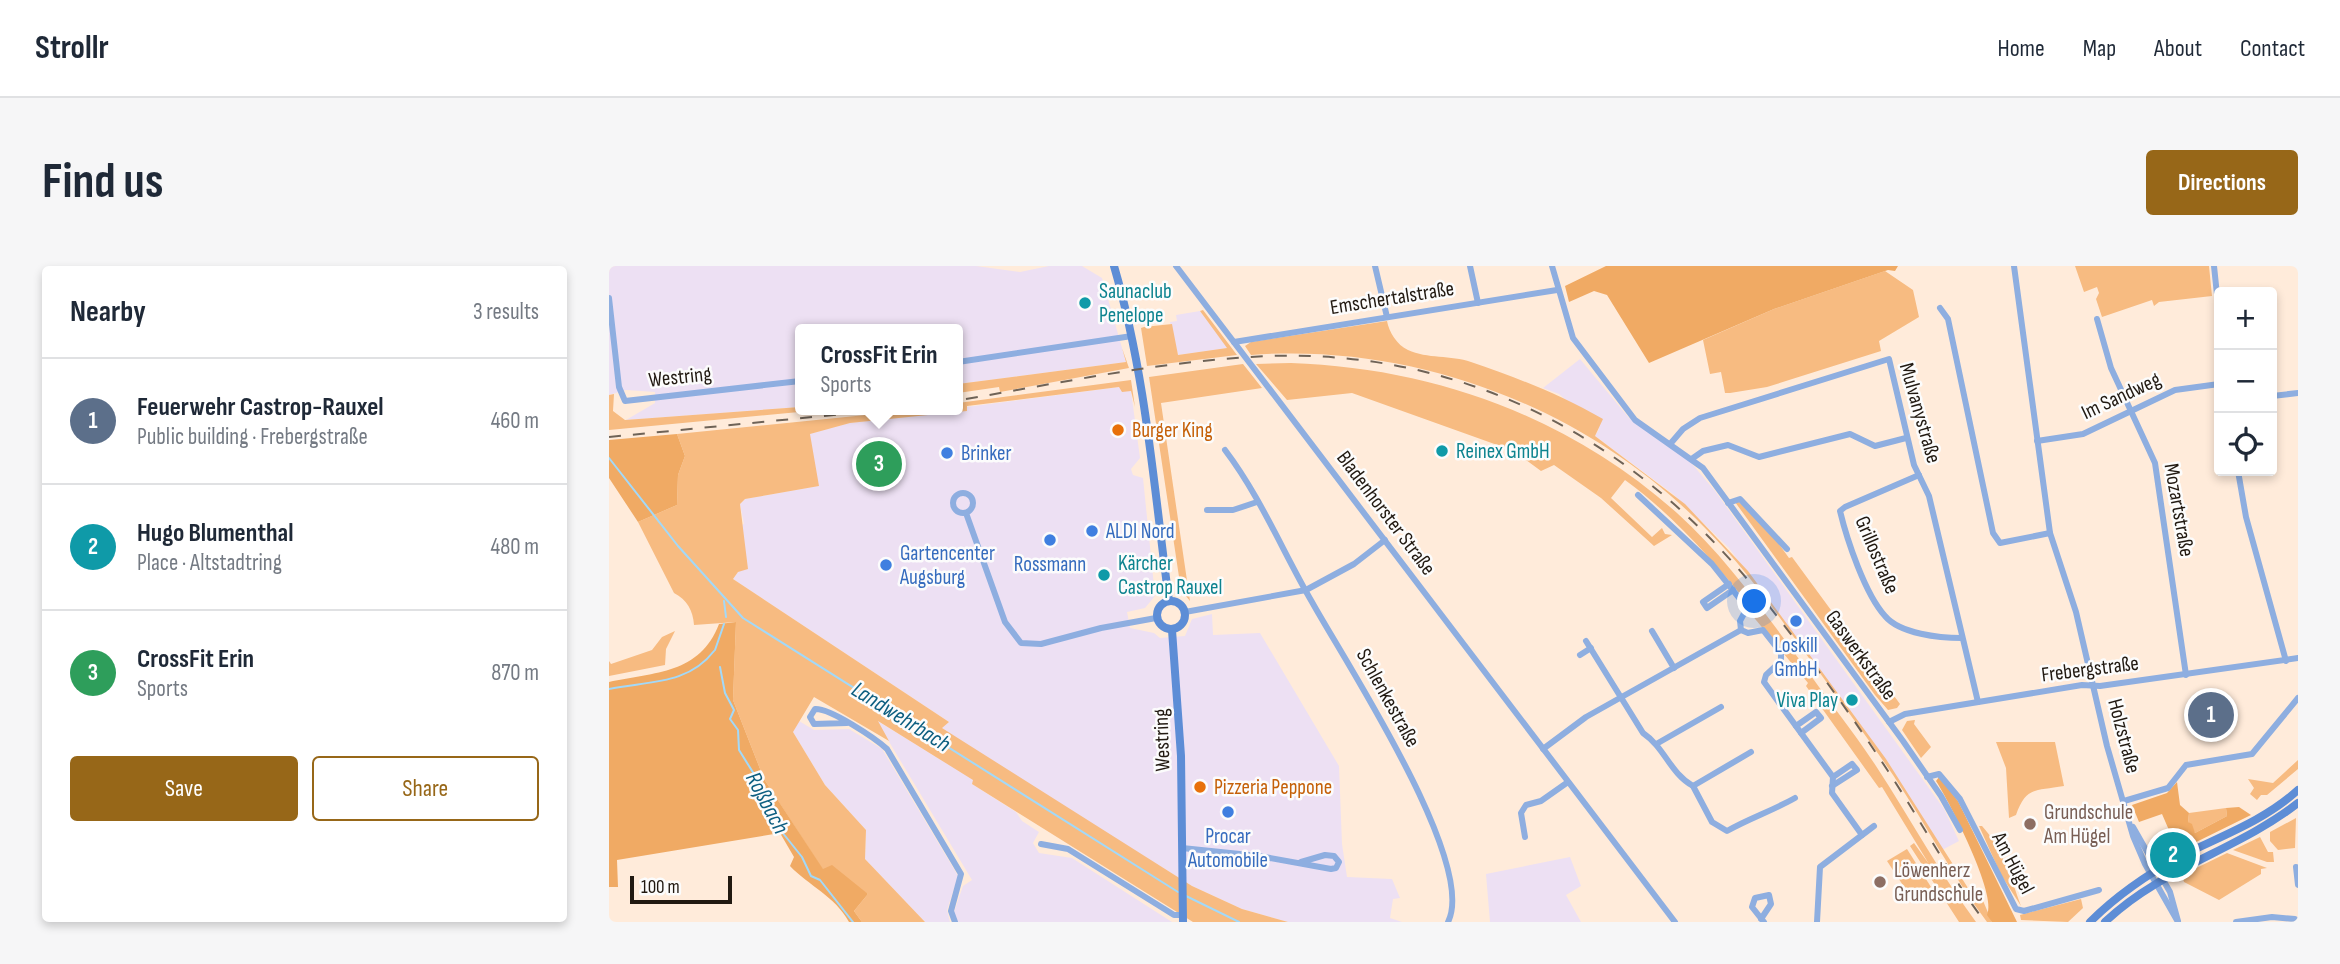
<!DOCTYPE html>
<html lang="en">
<head>
<meta charset="utf-8">
<style>
  :root { --surface:#fff; --page:#f6f6f7; --text:#1f2937; --muted:#747a83; --line:#e0e1e3; --accent:#976718 }
  body { margin:0; font-family:"Sofia Sans Condensed",sans-serif; background:var(--page); color:var(--text) }
  .controls { position:absolute; right:21px; top:21px; display:grid; overflow:hidden; border-radius:7px; box-shadow:0 4px 10px #0003 }
  .controls button { width:63px; height:63px; display:grid; place-items:center; padding:0; border:0; border-bottom:2px solid var(--line); background:var(--surface); color:var(--text); font:35px sans-serif }
  .scale { position:absolute; left:21px; bottom:18px; width:102px; box-sizing:border-box; padding-left:7px; border:4px solid #211911; border-top:0; font-size:19px; line-height:24px; white-space:nowrap; color:#211911; -webkit-text-stroke:5px #fcfcfc; paint-order:stroke }
  .you { position:absolute; left:1146px; top:336px; width:24px; height:24px; margin:-18px; border:5px solid #fff; border-radius:50%; background:#1a73e8; box-shadow:0 0 0 10px #1a73e833 }
  .badge { display:grid; place-items:center; width:46px; height:46px; border-radius:50%; background:var(--accent); color:#fff; font-size:23px; font-weight:700 }
  .pin { position:absolute; translate:-50% -50%; border:4px solid #fff; box-shadow:0 2px 7px #0006 }
  .popup { position:absolute; left:186px; top:58px; width:168px; height:91px; box-sizing:border-box; display:grid; place-content:center; border-radius:7px; background:var(--surface); filter:drop-shadow(0 2px 5px #0005); font-size:23px; white-space:nowrap; color:var(--muted) }
  .popup b { font-size:26px; color:var(--text) }
  .popup::after { content:''; position:absolute; left:50%; top:100%; margin-left:-14px; border:14px solid transparent; border-top-color:var(--surface) }
  .list { margin:0; padding:0; list-style:none }
  h2 { display:flex; justify-content:space-between; align-items:center; height:91px; margin:0; padding:0 28px; font-size:30px }
  h2 small { font-size:23px; font-weight:400; color:var(--muted) }
  .list li { display:grid; grid-template-columns:46px 1fr auto; gap:21px; align-items:center; box-sizing:border-box; height:126px; padding:0 28px; border-top:2px solid var(--line) }
  .list b { display:block; font-size:26px; white-space:nowrap }
  .list p { margin:0; font-size:23px; white-space:nowrap; color:var(--muted) }
  .list em { font-size:23px; font-style:normal; color:var(--muted) }
  .actions { display:flex; gap:14px; padding:21px 28px }
  .actions a { flex:1; padding:16px 0; border:2px solid var(--accent); border-radius:7px; text-align:center; font-size:24px; color:var(--accent) }
  .actions .main { background:var(--accent); color:#fff }
  .icon { flex:none; width:38px; height:38px; fill:none; stroke:currentColor; stroke-width:2; stroke-linecap:round; stroke-linejoin:round }
  .map { position:relative; flex:none; width:1689px; height:656px; overflow:hidden; border-radius:7px }
  header { display:flex; align-items:center; gap:42px; box-sizing:border-box; height:98px; padding:0 35px; background:var(--surface); border-bottom:2px solid var(--line) }
  header strong { font-size:33px }
  nav { display:flex; gap:38px; margin-inline-start:auto; font-size:24px }
  .intro { display:flex; align-items:center; justify-content:space-between; box-sizing:border-box; height:168px; padding:0 42px }
  h1 { margin:0; font-size:49px }
  .button { padding:18px 32px; border-radius:7px; background:var(--accent); color:#fff; font-size:24px; font-weight:700 }
  main { display:flex; gap:42px; padding:0 42px }
  aside { flex:1; background:var(--surface); border-radius:7px; box-shadow:0 4px 10px #0003 }
  .map>svg:first-child { display:block }
  .commercial { fill:#ede0f3 }
  .green { fill:#f7bb81 }
  .forest { fill:#f0aa64 }
  .lines { fill:none; stroke-linecap:round; stroke-linejoin:round }
  .stream { stroke:#a2d9f9; stroke-width:2 }
  .street { stroke:#8eaee0; stroke-width:6 }
  .secondary { stroke:#5d8dd6; stroke-width:8 }
  .rail { stroke:#6f6357; stroke-width:2; stroke-dasharray:12 12; stroke-linecap:butt }
  .culture-dot { fill:#0f9aa8; stroke:#fcfcfc; stroke-width:2.5 }
  .food-dot { fill:#e8710a; stroke:#fcfcfc; stroke-width:2.5 }
  .shop-dot { fill:#3f7fe0; stroke:#fcfcfc; stroke-width:2.5 }
  .education-dot { fill:#8d6e63; stroke:#fcfcfc; stroke-width:2.5 }
  .labels { text-anchor:middle; dominant-baseline:central; stroke-width:5; stroke-linejoin:round; paint-order:stroke }
  .culture-label { font-size:21px; fill:#0d838f; stroke:#fcfcfc; text-anchor:start }
  .street-label { font-size:21px; fill:#211911; stroke:#fcfcfc }
  .food-label { font-size:21px; fill:#c56008; stroke:#fcfcfc; text-anchor:start }
  .shop-label { font-size:21px; fill:#366cbe; stroke:#fcfcfc; text-anchor:start }
  .education-label { font-size:21px; fill:#785e54; stroke:#fcfcfc; text-anchor:start }
  .water-label { font-size:23px; font-style:italic; fill:#0e5f81; stroke:#fcfcfc }
</style>
</head>
<body>
<header>
<strong>Strollr</strong>
<nav><a>Home</a><a>Map</a><a>About</a><a>Contact</a></nav>
</header>
<div class="intro"><h1>Find us</h1><a class="button">Directions</a></div>
<main>
<aside>
<h2>Nearby<small>3 results</small></h2>
<ul class="list">
<li><span class="badge" style="background:#5c6f8a">1</span><div><b>Feuerwehr Castrop-Rauxel</b><p>Public building · Frebergstraße</p></div><em>460 m</em></li>
<li><span class="badge" style="background:#0f9aa8">2</span><div><b>Hugo Blumenthal</b><p>Place · Altstadtring</p></div><em>480 m</em></li>
<li><span class="badge" style="background:#2e9e5b">3</span><div><b>CrossFit Erin</b><p>Sports</p></div><em>870 m</em></li>
</ul>
<div class="actions"><a class="main">Save</a><a>Share</a></div>
</aside>
<div class="map">
<svg width="1689" height="656" viewBox="0 0 1689 656">
  <rect width="100%" height="100%" fill="#ffebda"/>
  <g class="commercial">
    <polygon points="0,0 367,0 411,6 440,0 473,0 493,12 517,96 349,118 349,63 191,63 191,141 17,154 46,137 46,126 17,124 0,129"/>
    <polygon points="591,45 619,82 569,89 561,56 568,55 567,49"/>
    <polygon points="971,93 1020,152 1078,192 1106,225 1335,543 1350,575 1333,584 1267,480 1120,282 1064,228 986,170 990,163 950,128 934,122"/>
    <polygon points="510,121 522,125 531,192 522,203 524,209 534,212 546,330 536,342 518,346 521,362 545,367 551,372 576,370 583,353 603,348 604,369 651,367 730,500 733,578 738,611 783,613 791,632 784,633 781,652 793,656 679,656 633,643 583,620 379,493 332,462 340,456 124,313 129,306 132,259 135,258 131,238 136,233 209,220 200,168 241,157 358,144 357,141"/>
    <polygon points="267,454 365,514 363,518 407,546 413,555 430,566 424,577 430,587 463,592 563,656 349,656 345,646 354,620 363,614"/>
    <polygon points="190,455 205,464 240,463 273,483 349,610 338,644 341,656 316,656 256,593 257,564 216,519 184,466"/>
    <polygon points="961,591 972,620 957,629 972,656 881,656 877,608"/>
  </g>
  <g class="green">
    <polygon points="1466,0 1600,0 1603,30 1550,36 1545,40 1543,34 1493,51 1487,33 1490,27 1488,21 1475,26"/>
    <polygon points="1276,5 1304,24 1310,51 1270,75 1272,85 1158,121 1121,127 1116,127 1112,106 1101,108 1094,74 1165,43"/>
    <polygon points="594,44 628,89 538,100 532,62 535,61 563,58 569,89 618,82 591,45"/>
    <path d="M778,55C780,66 788,79 799,84C818,93 842,89 862,96C911,113 948,127 994,153L986,170L1076,238L1139,305L1277,493L1366,633L1372,630L1383,656H1378C1343,609 1316,557 1284,509C1256,468 1226,428 1197,388C1166,345 1136,302 1098,264C982,144 809,76 642,89L636,80L642,76Z"/>
    <polygon points="513,82 520,102 391,126 390,121 349,127 349,118 517,96"/>
    <path d="M682,97C826,102 960,151 1068,247C1117,291 1154,345 1193,397C1217,432 1244,465 1267,500C1301,552 1330,606 1367,656H1350L1301,580L1305,577L1320,598L1273,521L1270,522L1197,420L1199,417L1142,348L1143,343C1106,296 1063,248 1016,214L1002,232L1043,271L1053,262L1056,268L1063,269L1045,280L992,232L945,199L932,205L905,185L743,127L678,134L647,98Z"/>
    <polygon points="634,98 653,122 552,137 581,335 572,324 540,111"/>
    <path d="M522,114L526,141L522,125L513,126L510,121L358,140V145L241,157L201,168L210,220L136,233L131,238L139,303L129,306L124,313L340,456L333,462L583,620L633,643L679,656H584L363,518L364,514L269,455L280,475L205,431L184,466L216,519L257,564L256,593L316,656H253L245,645L259,628L214,604L155,513L124,434L127,356L85,359C84,344 78,334 65,327L29,256L68,239L69,209L76,190L68,168L306,144H349V137Z"/>
    <polygon points="5,128 4,145 16,154 191,141 191,144 211,144 0,164 0,129"/>
    <polygon points="1129,235 1157,260 1180,292 1183,291 1291,438 1288,442 1279,444 1266,429 1126,236"/>
    <polygon points="66,365 57,383 56,399 0,410 0,395 2,398 43,384 53,371"/>
    <polygon points="1306,454 1305,458 1322,481 1312,492 1293,464 1298,455"/>
    <path d="M1387,476H1446L1455,520C1427,525 1417,520 1407,549L1400,552L1397,502Z"/>
    <polygon points="1689,494 1689,503 1658,529 1652,529 1648,534 1641,528 1645,522 1639,513 1664,517"/>
    <polygon points="1617,542 1618,550 1586,567 1579,556 1580,547"/>
    <polygon points="1687,552 1686,582 1669,584 1661,575 1661,566"/>
    <path d="M1370,560H1373C1393,582 1402,612 1412,640L1392,609Z"/>
    <polygon points="1651,571 1659,586 1664,586 1665,596 1658,596 1624,584"/>
    <polygon points="1298,583 1322,621 1303,633 1278,595"/>
    <polygon points="1618,587 1658,602 1652,603 1652,608 1610,634 1575,616 1573,609"/>
    <polygon points="1472,633 1474,642 1459,656 1412,654 1411,649"/>
  </g>
  <g class="forest">
    <polygon points="997,0 1289,0 1286,5 1279,4 1165,43 1040,97 998,29 985,25 960,36 956,20"/>
    <polygon points="68,168 76,190 69,209 68,239 29,256 0,212 0,174"/>
    <path d="M127,356L124,434L155,513L214,603L223,599L259,628L245,645L253,656H240C226,630 200,620 181,600L185,591L171,567L8,594L9,621H0V416C46,406 91,408 110,358Z"/>
    <path d="M1330,511L1349,535L1408,656H1383L1378,649C1389,630 1340,535 1327,515Z"/>
    <polygon points="1568,516 1571,539 1580,547 1579,556 1583,558 1586,567 1618,550 1617,542 1630,541 1642,549 1569,585 1553,548 1530,556 1523,539 1558,527"/>
  </g>
  <g class="lines">
    <g class="stream">
      <polyline points="0,192 69,280 134,352 569,626"/>
      <polyline points="115,335 117,351"/>
      <polyline points="106,384 115,358"/>
      <polyline points="111,401 116,427 125,444 121,453 129,464 130,484 155,524 173,566 193,591 202,610 211,614 244,656"/>
      <path d="M0,423C39,415 79,419 105,385"/>
      <polyline points="577,630 630,656"/>
    </g>
    <g class="street">
      <polyline points="567,0 1066,656"/>
      <polyline points="766,0 778,51"/>
      <polyline points="861,0 869,37"/>
      <polyline points="943,0 964,72 1026,154 1094,202 1294,475 1332,530 1351,564"/>
      <polyline points="1405,0 1441,267 1467,346 1498,480 1524,570 1536,598 1569,656"/>
      <polyline points="1605,0 1610,48"/>
      <polyline points="0,32 10,121 16,135 191,115"/>
      <polyline points="1331,42 1339,53 1384,267 1391,277 1441,267"/>
      <polyline points="1488,53 1502,102 1546,197 1577,409"/>
      <polyline points="625,76 948,24"/>
      <polyline points="349,96 523,70"/>
      <polyline points="1663,130 1689,127"/>
      <polyline points="1428,175 1474,168 1566,124 1610,118"/>
      <polyline points="1062,177 1074,163 1091,152 1280,93 1305,199 1320,230 1369,436"/>
      <path d="M616,184C651,230 674,286 703,336C735,394 869,597 839,656"/>
      <polyline points="1084,192 1094,185 1119,179 1150,191 1241,168 1266,180 1297,172"/>
      <polyline points="1629,205 1637,251 1677,395"/>
      <path d="M1310,209L1236,241L1231,245C1238,274 1256,328 1276,350C1291,368 1331,372 1353,372"/>
      <circle cx="354" cy="237" r="10"/>
      <polyline points="1029,229 1103,298 1138,342 1131,355 1132,364 1139,367 1154,364 1172,387 1172,395 1157,409 1155,416 1224,511 1223,527 1253,569"/>
      <polyline points="1119,237 1131,233 1178,283"/>
      <polyline points="598,244 624,244 648,236"/>
      <polyline points="357,247 396,356 412,377 432,378 492,362 547,352"/>
      <polyline points="1120,318 1094,336 1098,342 1124,324"/>
      <polyline points="576,346 697,324 745,298 776,274"/>
      <polyline points="1043,365 1065,402"/>
      <path d="M977,375L1034,467C1056,482 1061,507 1084,520L1142,486"/>
      <polyline points="971,389 982,382"/>
      <polyline points="1280,456 1296,448 1473,419 1491,420 1689,392"/>
      <path d="M238,457L205,458L201,451L206,443C221,442 266,472 278,483L352,608L342,645L346,656"/>
      <polyline points="1187,460 1207,446 1212,452 1192,467"/>
      <polyline points="1049,477 1112,441"/>
      <polyline points="934,483 977,451 1132,364"/>
      <polyline points="1318,511 1330,508 1351,533 1407,643 1415,645 1490,624"/>
      <path d="M1084,520L1103,556L1118,565C1141,552 1163,545 1186,532"/>
      <polyline points="1223,520 1248,504 1243,498 1224,511"/>
      <polyline points="1515,535 1559,522 1577,499 1643,488 1689,432"/>
      <polyline points="1524,561 1561,626 1569,655"/>
      <polyline points="916,571 912,547 917,539 932,535 959,516"/>
      <polyline points="432,578 459,583 565,649 574,649"/>
      <polyline points="573,582 650,590 722,603 727,602 730,596 725,590 716,589 692,596"/>
      <polyline points="1687,601 1689,619"/>
      <polyline points="1152,653 1162,638 1160,629 1146,632 1143,641 1155,656"/>
      <polyline points="1208,656 1211,601 1265,560"/>
      <polyline points="1627,656 1663,651 1686,653"/>
    </g>
    <g class="secondary">
      <path d="M505,0C537,109 545,223 560,335"/>
      <circle cx="562" cy="349" r="14"/>
      <polyline points="563,364 572,490 574,656"/>
      <path d="M1481,656C1508,629 1539,608 1572,590C1612,570 1655,555 1689,524"/>
      <path d="M1496,656C1552,602 1629,584 1689,537"/>
    </g>
    <g class="rail">
      <path d="M357,133C457,116 559,94 660,90C862,83 1034,179 1156,335C1199,389 1241,447 1279,505C1312,555 1340,608 1376,656"/>
      <polyline points="0,171 275,144"/>
    </g>
  </g>
  <g class="culture-dot">
    <circle cx="476" cy="37" r="7"/>
    <circle cx="833" cy="185" r="7"/>
    <circle cx="495" cy="309" r="7"/>
    <circle cx="1243" cy="434" r="7"/>
  </g>
  <g class="food-dot">
    <circle cx="509" cy="164" r="7"/>
    <circle cx="591" cy="521" r="7"/>
  </g>
  <g class="shop-dot">
    <circle cx="338" cy="187" r="7"/>
    <circle cx="483" cy="265" r="7"/>
    <circle cx="441" cy="274" r="7"/>
    <circle cx="277" cy="299" r="7"/>
    <circle cx="1187" cy="355" r="7"/>
    <circle cx="619" cy="546" r="7"/>
  </g>
  <g class="education-dot">
    <circle cx="1421" cy="558" r="7"/>
    <circle cx="1271" cy="616" r="7"/>
  </g>
  <g class="labels">
    <g class="culture-label">
      <text x="490" y="25">Saunaclub<tspan x="490" dy="24">Penelope</tspan></text>
      <text x="847" y="185">Reinex GmbH</text>
      <text x="509" y="297">Kärcher<tspan x="509" dy="24">Castrop Rauxel</tspan></text>
      <text x="1229" y="434" text-anchor="end">Viva Play</text>
    </g>
    <g class="street-label">
      <text transform="translate(783 32) rotate(-9)">Emschertalstraße</text>
      <text transform="translate(71 111) rotate(-6)">Westring</text>
      <text transform="translate(1512 130) rotate(-25)">Im Sandweg</text>
      <text transform="translate(1311 147) rotate(74)">Mulvanystraße</text>
      <text transform="translate(1570 244) rotate(80)">Mozartstraße</text>
      <text transform="translate(777 247) rotate(53)">Bladenhorster Straße</text>
      <text transform="translate(1268 289) rotate(67)">Grillostraße</text>
      <text transform="translate(1252 389) rotate(54)">Gaswerkstraße</text>
      <text transform="translate(1481 403) rotate(-7)">Frebergstraße</text>
      <text transform="translate(779 432) rotate(61)">Schlenkestraße</text>
      <text transform="translate(1515 470) rotate(75)">Holzstraße</text>
      <text transform="translate(553 474) rotate(-92)">Westring</text>
      <text transform="translate(1404 597) rotate(62)">Am Hügel</text>
    </g>
    <g class="food-label">
      <text x="523" y="164">Burger King</text>
      <text x="605" y="521">Pizzeria Peppone</text>
    </g>
    <g class="shop-label">
      <text x="352" y="187">Brinker</text>
      <text x="497" y="265">ALDI Nord</text>
      <text x="291" y="287">Gartencenter<tspan x="291" dy="24">Augsburg</tspan></text>
      <text x="441" y="298" text-anchor="middle">Rossmann</text>
      <text x="1187" y="379" text-anchor="middle">Loskill<tspan x="1187" dy="24">GmbH</tspan></text>
      <text x="619" y="570" text-anchor="middle">Procar<tspan x="619" dy="24">Automobile</tspan></text>
    </g>
    <g class="education-label">
      <text x="1435" y="546">Grundschule<tspan x="1435" dy="24">Am Hügel</tspan></text>
      <text x="1285" y="604">Löwenherz<tspan x="1285" dy="24">Grundschule</tspan></text>
    </g>
    <g class="water-label">
      <text transform="translate(292 451) rotate(32)">Landwehrbach</text>
      <text transform="translate(158 537) rotate(62)">Roßbach</text>
    </g>
  </g>
</svg>
<div class="controls">
<button>+</button>
<button>−</button>
<button><svg class="icon" aria-label="locate" viewBox="0 0 24 24"><circle cx="12" cy="12" r="6"/><path d="M12 2v4M12 18v4M2 12h4M18 12h4"/></svg></button>
</div>
<div class="scale">100 m</div>
<div class="you"></div>
<div class="pin badge" style="left:1602px;top:449px;background:#5c6f8a">1</div>
<div class="pin badge" style="left:1564px;top:589px;background:#0f9aa8">2</div>
<div class="pin badge" style="left:270px;top:198px;background:#2e9e5b">3</div>
<div class="popup"><b>CrossFit Erin</b>Sports</div>
</div>
</main>
</body>
</html>
